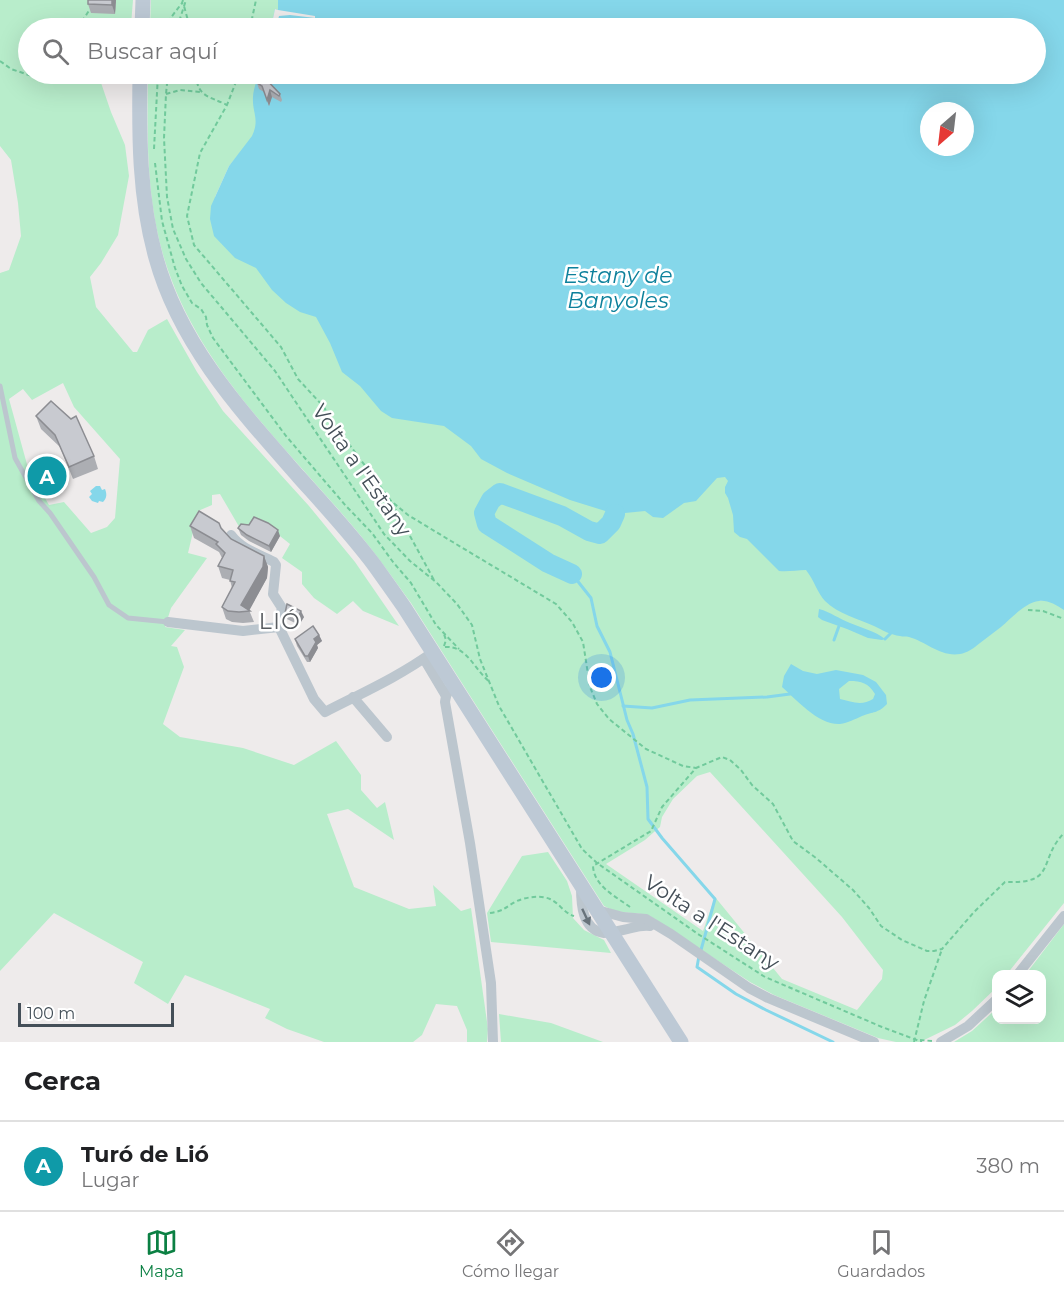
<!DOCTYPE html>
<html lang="es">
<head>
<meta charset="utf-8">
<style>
  :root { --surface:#fff; --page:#f6f6f6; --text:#202124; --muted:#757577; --line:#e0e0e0; --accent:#0b8043 }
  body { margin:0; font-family:Montserrat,sans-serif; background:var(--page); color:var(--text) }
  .controls { position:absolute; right:18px; bottom:18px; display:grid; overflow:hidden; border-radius:12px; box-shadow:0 6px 24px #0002 }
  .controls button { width:54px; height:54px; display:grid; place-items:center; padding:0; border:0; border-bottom:2px solid var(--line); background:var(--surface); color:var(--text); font:30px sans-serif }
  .compass { position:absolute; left:920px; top:102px; width:54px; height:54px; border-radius:50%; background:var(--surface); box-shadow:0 6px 24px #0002; rotate:208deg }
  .scale { position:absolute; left:18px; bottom:15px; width:156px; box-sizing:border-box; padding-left:6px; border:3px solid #444f58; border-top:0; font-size:16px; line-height:21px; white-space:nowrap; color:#444f58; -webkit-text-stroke:4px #fff; paint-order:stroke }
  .you { position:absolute; left:602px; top:678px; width:21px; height:21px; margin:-15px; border:4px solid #fff; border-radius:50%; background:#1a73e8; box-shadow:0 0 0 9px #1a73e833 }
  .badge { display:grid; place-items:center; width:39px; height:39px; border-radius:50%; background:var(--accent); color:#fff; font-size:20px; font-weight:700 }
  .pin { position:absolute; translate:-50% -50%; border:3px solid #fff; box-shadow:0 2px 6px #0006 }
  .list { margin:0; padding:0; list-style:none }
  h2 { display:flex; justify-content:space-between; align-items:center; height:78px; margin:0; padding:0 24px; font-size:26px }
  h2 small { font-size:20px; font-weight:400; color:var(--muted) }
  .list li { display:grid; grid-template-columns:39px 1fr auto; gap:18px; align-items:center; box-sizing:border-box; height:90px; padding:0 24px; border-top:2px solid var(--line) }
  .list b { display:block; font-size:22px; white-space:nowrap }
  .list p { margin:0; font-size:20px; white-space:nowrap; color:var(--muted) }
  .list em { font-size:20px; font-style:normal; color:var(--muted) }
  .icon { flex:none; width:33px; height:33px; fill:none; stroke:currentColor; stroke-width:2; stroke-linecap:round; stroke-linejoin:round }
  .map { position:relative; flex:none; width:1064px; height:1042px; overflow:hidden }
  .search { position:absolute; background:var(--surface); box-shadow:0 6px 24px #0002; left:18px; right:18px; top:18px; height:66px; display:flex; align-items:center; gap:15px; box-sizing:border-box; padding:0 21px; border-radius:33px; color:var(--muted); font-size:22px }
  .sheet { height:168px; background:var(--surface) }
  nav { display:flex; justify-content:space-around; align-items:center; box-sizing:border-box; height:84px; border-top:2px solid var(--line); background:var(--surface); font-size:16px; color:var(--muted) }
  nav a { display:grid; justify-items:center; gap:3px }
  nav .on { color:var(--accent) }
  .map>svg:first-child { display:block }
  .green { fill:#b8edcb; fill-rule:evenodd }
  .water { fill:#85d7ea; fill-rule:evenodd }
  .pier { fill:#eeebeb }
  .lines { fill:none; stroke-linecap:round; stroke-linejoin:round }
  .stream { stroke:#85d7ea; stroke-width:3 }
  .river { stroke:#85d7ea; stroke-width:20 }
  .path { stroke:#71ca9c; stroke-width:2; stroke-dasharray:4.5 3; stroke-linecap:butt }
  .lane { stroke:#bcc6ce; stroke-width:5 }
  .street { stroke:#bcc6ce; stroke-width:10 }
  .secondary { stroke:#bdc9d5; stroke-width:15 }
  .wall { fill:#acaeb3 }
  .shaded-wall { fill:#8c8d92 }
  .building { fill:#c8cad0; stroke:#8c8d92; stroke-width:1.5 }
  .oneway { fill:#68737b }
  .labels { text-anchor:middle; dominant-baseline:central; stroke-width:5; stroke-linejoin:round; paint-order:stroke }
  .street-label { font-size:21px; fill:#444f58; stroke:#fff }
  .water-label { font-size:22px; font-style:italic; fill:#0d809b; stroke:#fff }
  .neighbourhood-label { font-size:22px; letter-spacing:1.5px; fill:#585c60; stroke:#fff }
</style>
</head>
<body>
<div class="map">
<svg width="1064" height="1042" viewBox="0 0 1064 1042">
  <rect width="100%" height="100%" fill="#eeebeb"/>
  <g class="green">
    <path d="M0,0H133L131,25L89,24L90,28H28V74H98L111,112L125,145L129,176L118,235L101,263L90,277L96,307L133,352H137L148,330L167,319L197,372L223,411L309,506L355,562L399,626L363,611L353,601L337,614L314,598L302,584V572L282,558L290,544L271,529L241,530L220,494L212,495V505L198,511L188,553L207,558L171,608L165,627L185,630L171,646L177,647L184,667L163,724L180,737L243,748L294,765L336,741L361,775V790L377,808L385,802L394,840L348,809L327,814L354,887L409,909L436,906L433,885L461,911L471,908L488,1029L487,1042H467V1030L457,1006L436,1004L422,1035L413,1042H324L287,1029L265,1018L270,1009L185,975L168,1004L134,983L143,962L54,913L0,971V273L9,270L21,236L18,203L11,160L0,146ZM63,383L74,407L120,459L115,518L107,527L91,533L64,502L49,505L28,468L9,399L23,389L32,400Z"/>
    <polygon points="151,0 322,0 311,15 275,10 271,28 150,28"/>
    <path d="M148,74H305L229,166L215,197L724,471L1024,600L1064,601V903L1007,974H996V988L972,1011L955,1025L920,1042H896L878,1038L774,995L750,982L650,916C634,911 619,915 604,906L411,603C393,578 376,554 356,530C284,444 198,369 164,258C146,199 147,135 148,74ZM710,772L842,917L883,970L882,979L857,1010L782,979L715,897L703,931L606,864L645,840L654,832L660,827L662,817L673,799L697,776Z"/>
    <polygon points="548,852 567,881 572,896 573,918 584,930 604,940 611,953 491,942 487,913 522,856"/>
    <polygon points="1064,924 1064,1042 954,1042 972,1031 996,1009 996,1020 1042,1020 1042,974 1026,974"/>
    <polygon points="499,1014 551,1023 603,1042 501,1042"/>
  </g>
  <g class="water">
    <path d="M278,0H1064V610C1056,605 1048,600 1039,601C1024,603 1012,618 1001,627C994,632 987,638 980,643C974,648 967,653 960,654C940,657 927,642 909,637C906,636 903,637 900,636C891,635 882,630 874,626C859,619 838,614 825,601C818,594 814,580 806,570C797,570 788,572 779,571L747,539L740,537L734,532L733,515L728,498L725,493V487L728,481L725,477L717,478L696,501L684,503L663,518L653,517L645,511L615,514L570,500L507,473L481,459L471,446L444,426L392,418L381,411L360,386L342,372L330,343L316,317L300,312L286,303L272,290L256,268L235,258L214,236L210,219L211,206L229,166L252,136C260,119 252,113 253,97C253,90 257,81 258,74H1036V28H271L275,9L278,10ZM929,111H965V147H929Z"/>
    <path d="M96,486H100L102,490L105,489C107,494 107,498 103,502L99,501L98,503L92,501L89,497L92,494L90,491Z"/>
    <path d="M819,609C831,612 839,619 850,623C862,628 875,631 885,639L882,640L868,638L847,629L822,620L818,617Z"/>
    <path d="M791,664L803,671L817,674L836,670L863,675L876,682L886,695L887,704C877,714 874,711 862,716C855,719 848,723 840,724C818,725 797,700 782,687L784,676ZM849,681C862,681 868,683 875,694L873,699C862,706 852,702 840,699L839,689Z"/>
  </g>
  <polygon class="pier" points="275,9 278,10 315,16 315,18 290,15 279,16 276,28 271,28"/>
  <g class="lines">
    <g class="stream">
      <polyline points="572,574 591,598 597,626 610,652 627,720 633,734 647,787 648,819 662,838 715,899 701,950"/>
      <polyline points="885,639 891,633"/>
      <polyline points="834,640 839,626"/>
      <polyline points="623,706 652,708 690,700 767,697 790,694"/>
      <polyline points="699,956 697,967 736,994 766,1010 833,1042"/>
    </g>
    <polyline class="river" points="572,574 548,563 487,524 484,513 491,500 500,493 562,516 589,531 600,534 611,523 615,514"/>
    <g class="path">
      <polyline points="183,0 182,3 184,6 190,28"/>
      <polyline points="78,28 90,9"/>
      <polyline points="163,28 182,3"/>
      <polyline points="177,28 186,0"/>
      <polyline points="250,28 256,0"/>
      <polyline points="0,61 11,69 41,79 53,80 63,74"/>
      <polyline points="168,74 166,94 164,138 167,197 173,229 186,259 201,283 275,371 384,534 410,561 436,582 457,604 472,625 480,659 499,706 582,849 597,863 698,934 765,977 882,1027 922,1042"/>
      <path d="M196,74C197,97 209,96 227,105"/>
      <polyline points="239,74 227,105 200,153 187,216 194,245 281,347 298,379 323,406 338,429 391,501 408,515 451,541 556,604 572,622 583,642 590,687 597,704 609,719 646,749 683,766 696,768"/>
      <polyline points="166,94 180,90 200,92"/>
      <polyline points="154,149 158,74"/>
      <polyline points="155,163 162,221 175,268 182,286 192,303 201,309 206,317 207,325 213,338 286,436 346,506 372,533 393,562 411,583 436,625 459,649"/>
      <polyline points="392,503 434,580"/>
      <polyline points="1028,610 1043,611 1064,619"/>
      <polyline points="444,646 446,640 444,634"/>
      <path d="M445,647C467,645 475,671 490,682"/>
      <path d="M630,907C615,896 594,886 593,866L651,831L662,807L696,768L722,757L730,760L741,770L752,785L773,804L793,841L816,858L853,890L869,908L881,926L902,940L927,951H934L942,949L974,912L1005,882C1058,884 1037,861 1064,833"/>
      <path d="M490,913C505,911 505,907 517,901C526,897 541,895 550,899C559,903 564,913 574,916"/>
      <polyline points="920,1040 932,1041"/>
      <polyline points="914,1042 924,1001 942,949"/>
    </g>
    <polyline class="lane" points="0,386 15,458 39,501 50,513 94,577 109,605 128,618 168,622"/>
    <g class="street">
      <path d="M231,535C241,549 259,554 274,562L276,565L273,594L282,608L279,620V627L314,699L325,712C362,693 400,676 433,652"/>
      <polyline points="168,622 243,631 279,627"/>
      <polyline points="424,659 446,696"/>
      <polyline points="453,683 446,696 445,702 470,843 491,983 493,1042"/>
      <polyline points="353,697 387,737"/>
      <path d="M581,887C581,904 582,930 604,933C610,933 617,931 623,930C634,928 638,925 650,926"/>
      <polyline points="597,910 623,917 646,919 671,934 749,988 768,998 874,1042"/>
      <polyline points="1018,974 1064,916"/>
      <polyline points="941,1042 968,1026 996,1000"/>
    </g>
    <g class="secondary">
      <polyline points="142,28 143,0"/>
      <path d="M140,74C139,135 139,198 156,258C180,345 241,411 299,477C325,506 352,535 375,566C385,580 395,594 404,607L681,1042"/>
    </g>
  </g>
  <g class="wall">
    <polygon points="88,0 116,0 115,14 91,13 88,4"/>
    <polygon points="259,77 280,94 282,100 281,102 272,97 269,106 264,92 259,89 257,83"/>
    <polygon points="36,416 94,456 98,469 73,479 60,447 41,429"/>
    <polygon points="190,526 222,529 231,539 264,556 268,567 267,578 249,610 254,622 243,623 232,622 226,619 222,607 232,588 230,580 222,578 218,566 222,558 219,552 194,538"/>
    <polygon points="238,528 280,536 271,552 249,541 241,535"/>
    <polygon points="285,613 304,617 299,625 287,619"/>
    <polygon points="319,635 322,641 317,645 318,648 310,662 307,662 297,646 295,639"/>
  </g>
  <g class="shaded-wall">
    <polygon points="112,0 116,0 115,14 112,5"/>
    <polygon points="270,90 272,97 269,106 267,100"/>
    <polygon points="278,530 280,536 271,552 269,546"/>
    <polygon points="264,556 268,567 267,578 249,611 241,605"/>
    <polygon points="301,611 304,617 299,625 297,619"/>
    <polygon points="319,635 322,641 317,645 318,648 310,662 308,656 314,639"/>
  </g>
  <g class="building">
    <polygon points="88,0 112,0 112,5 88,4"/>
    <polygon points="257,74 261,74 280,94 279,96 270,90 267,100 262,86 257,83 259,77"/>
    <polygon points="51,401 71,419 76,416 94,456 69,467 55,435 36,416"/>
    <polygon points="199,511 219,523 221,528 231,539 264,556 263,567 241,605 250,611 239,612 228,611 222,607 235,582 230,581 233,570 218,566 225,553 216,544 218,542 190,526"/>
    <polygon points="254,517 268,523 278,530 269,546 247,535 238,528 241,524 249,525"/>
    <polygon points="287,604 301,611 297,619 285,613"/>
    <polygon points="313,626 319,635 314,639 316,642 308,656 305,656 295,639"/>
  </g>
  <defs><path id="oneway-solid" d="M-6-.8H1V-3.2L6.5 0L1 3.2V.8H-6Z" transform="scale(1.5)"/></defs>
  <use class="oneway" href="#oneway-solid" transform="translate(586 917) rotate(65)"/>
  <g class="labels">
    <g class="street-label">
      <text transform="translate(362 470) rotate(55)">Volta a l'Estany</text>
      <text transform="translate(712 922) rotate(33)">Volta a l'Estany</text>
    </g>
    <g class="water-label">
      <text x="618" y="275">Estany de<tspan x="618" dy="25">Banyoles</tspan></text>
    </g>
    <g class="neighbourhood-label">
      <text x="280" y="621">LIÓ</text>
    </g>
  </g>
</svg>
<div class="controls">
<button><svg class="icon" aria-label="layers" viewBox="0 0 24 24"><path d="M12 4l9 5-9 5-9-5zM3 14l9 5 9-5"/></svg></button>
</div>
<svg class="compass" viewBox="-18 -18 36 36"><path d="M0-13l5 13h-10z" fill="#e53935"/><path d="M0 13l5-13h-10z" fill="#757577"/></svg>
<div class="scale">100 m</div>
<div class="you"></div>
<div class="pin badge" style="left:47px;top:476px;background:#0f9aa8">A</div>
<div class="search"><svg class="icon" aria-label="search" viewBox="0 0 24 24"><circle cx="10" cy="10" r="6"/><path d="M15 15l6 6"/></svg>Buscar aquí</div>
</div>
<section class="sheet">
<h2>Cerca<small></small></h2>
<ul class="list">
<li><span class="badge" style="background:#0f9aa8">A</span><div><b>Turó de Lió</b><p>Lugar</p></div><em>380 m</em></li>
</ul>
</section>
<nav>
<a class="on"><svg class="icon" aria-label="map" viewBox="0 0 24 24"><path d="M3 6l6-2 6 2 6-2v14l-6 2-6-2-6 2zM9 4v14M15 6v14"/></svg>Mapa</a>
<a><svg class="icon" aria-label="directions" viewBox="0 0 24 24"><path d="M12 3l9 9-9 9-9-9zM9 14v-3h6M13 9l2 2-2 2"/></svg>Cómo llegar</a>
<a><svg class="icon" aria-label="saved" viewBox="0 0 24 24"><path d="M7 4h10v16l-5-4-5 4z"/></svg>Guardados</a>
</nav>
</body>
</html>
